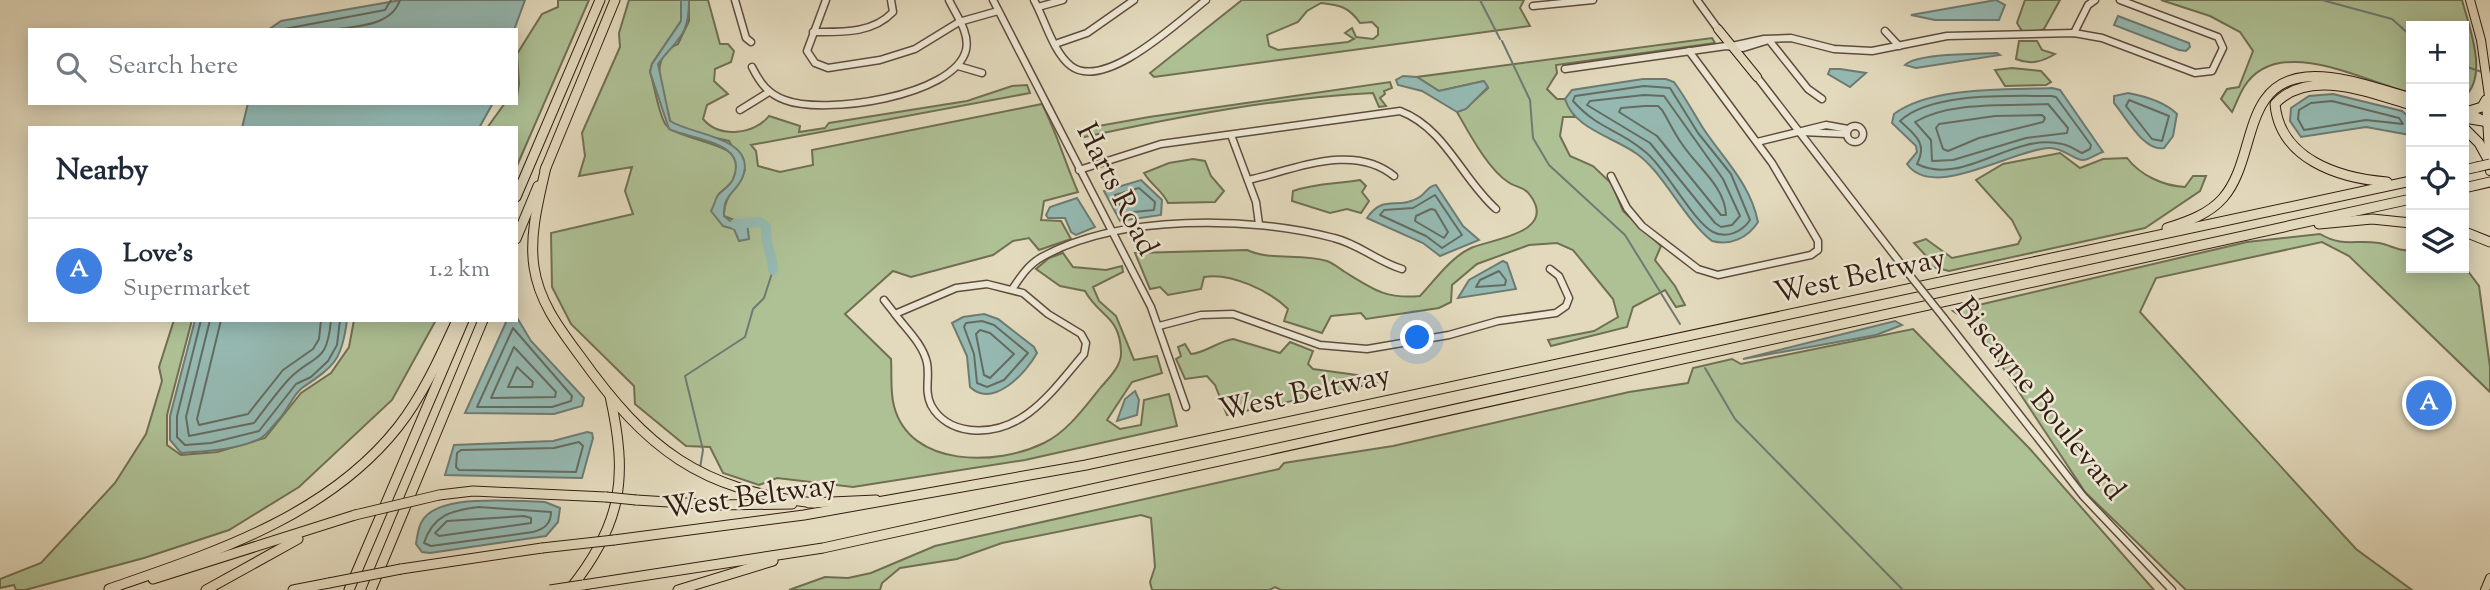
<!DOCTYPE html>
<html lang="en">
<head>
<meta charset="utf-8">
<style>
  :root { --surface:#fff; --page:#f6f6f7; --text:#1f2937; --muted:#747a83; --line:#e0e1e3; --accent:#b45309 }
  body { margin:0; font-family:"Sorts Mill Goudy",serif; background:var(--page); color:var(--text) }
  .controls { position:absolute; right:21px; top:21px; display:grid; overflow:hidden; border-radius:0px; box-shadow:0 4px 18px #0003 }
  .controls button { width:63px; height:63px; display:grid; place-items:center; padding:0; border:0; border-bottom:2px solid var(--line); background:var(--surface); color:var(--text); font:35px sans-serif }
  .you { position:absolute; left:1418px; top:338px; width:24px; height:24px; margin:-18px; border:5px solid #fff; border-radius:50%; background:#1a73e8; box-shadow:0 0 0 10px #1a73e833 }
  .badge { display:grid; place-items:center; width:46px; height:46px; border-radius:50%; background:var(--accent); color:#fff; font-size:23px; font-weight:700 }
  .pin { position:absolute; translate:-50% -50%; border:4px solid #fff; box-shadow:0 2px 7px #0006 }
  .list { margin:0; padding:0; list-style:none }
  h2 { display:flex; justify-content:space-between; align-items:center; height:91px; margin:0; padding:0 28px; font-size:30px }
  h2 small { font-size:23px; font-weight:400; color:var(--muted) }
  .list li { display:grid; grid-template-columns:46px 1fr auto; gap:21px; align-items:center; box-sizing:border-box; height:105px; padding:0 28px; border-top:2px solid var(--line) }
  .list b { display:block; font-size:26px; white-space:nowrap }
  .list p { margin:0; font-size:23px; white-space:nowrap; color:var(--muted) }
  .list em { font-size:23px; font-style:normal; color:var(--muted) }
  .icon { flex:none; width:38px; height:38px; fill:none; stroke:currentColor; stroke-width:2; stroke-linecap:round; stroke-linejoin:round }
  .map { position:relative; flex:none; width:2490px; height:590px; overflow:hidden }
  .search { position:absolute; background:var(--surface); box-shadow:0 4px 18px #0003; left:28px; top:28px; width:490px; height:77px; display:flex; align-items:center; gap:18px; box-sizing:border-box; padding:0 24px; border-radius:0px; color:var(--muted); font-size:26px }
  .panel { position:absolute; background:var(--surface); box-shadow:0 4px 18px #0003; left:28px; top:126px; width:490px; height:196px; border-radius:0px }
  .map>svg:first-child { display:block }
  .green { fill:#aec195; stroke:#716f54; stroke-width:2; fill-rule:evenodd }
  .water { fill:#95bab3; stroke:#6e7b73; stroke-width:2 }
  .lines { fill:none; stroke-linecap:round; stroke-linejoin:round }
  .shore { stroke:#646c62; stroke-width:2 }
  .stream { stroke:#6e7b73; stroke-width:2 }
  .river { stroke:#95bab3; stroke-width:10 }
  .minor-casing { stroke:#604c3d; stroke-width:9 }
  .major-casing { stroke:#341d12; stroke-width:10 }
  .highway-casing { stroke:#341d12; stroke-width:11 }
  .minor { stroke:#ede7d4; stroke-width:6 }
  .major { stroke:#e3dabd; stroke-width:8 }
  .highway { stroke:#e3dabd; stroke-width:9 }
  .minor-bridge-casing { stroke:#604c3d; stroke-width:9; stroke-linecap:butt }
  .highway-bridge-casing { stroke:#341d12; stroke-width:11; stroke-linecap:butt }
  .minor-bridge { stroke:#ede7d4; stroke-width:6 }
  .highway-bridge { stroke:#e3dabd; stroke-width:9 }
  .labels { text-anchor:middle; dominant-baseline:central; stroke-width:5; stroke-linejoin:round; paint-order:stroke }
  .street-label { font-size:30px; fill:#341d12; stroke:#ede7d4 }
</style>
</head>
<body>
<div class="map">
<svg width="2490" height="590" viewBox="0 0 2490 590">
  <rect width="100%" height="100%" fill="#e3dabd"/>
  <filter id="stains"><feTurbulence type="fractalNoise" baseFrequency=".00286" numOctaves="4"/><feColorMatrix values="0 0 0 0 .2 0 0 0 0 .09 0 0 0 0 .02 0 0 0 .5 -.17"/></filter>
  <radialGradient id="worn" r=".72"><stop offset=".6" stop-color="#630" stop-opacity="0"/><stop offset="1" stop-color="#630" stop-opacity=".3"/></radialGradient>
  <g class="green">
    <polygon points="558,0 589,0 516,168 516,128 487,128 505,103 516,103 519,84 517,54 542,14 558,7"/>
    <path d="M629,0H681V21L652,64L650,72C654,84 659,116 666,125C682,145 781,143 719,194L723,225L739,222L724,216C723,195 738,189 745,170L729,141L685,131L670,121C665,96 645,57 678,44L689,21V0H708L720,44H728L734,51L731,62L715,69L714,81L728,94L707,105L703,119C720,139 755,134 769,116L800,126L799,132L825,128L829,123L967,101L1012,86L1027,85L1030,93L751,145L756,151L758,166L780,172L813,165L812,150L1042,104C1057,133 1065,163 1078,192L1044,201L1041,220L1061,221L1071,239L1039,250L1029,238L1013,241L993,255L911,277L893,271L845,314L891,359C892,373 890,392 894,406C910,468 997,466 1044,443C1067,432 1085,407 1101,387C1109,378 1122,365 1121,352C1120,315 1099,317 1085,291L1060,286L1036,269L1049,258L1063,253L1073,267L1106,270L1122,266L1123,272L1093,287L1099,301L1116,316L1134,360L1157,356L1162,373L1132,382L1107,420L1120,429L1141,425L1144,400L1169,394L1177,426L1025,460L853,487L777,478L759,485L723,473L710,447L686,446L635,404L634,386L571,324L552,287L551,233L633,214L625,191L632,167L579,176L585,156L582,133L620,47L619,33Z"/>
    <path d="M1242,0H1524L1520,8L1530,26L1154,77L1150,73ZM1321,3C1340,5 1349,7 1360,23L1372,22L1378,28V35L1373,39L1356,37L1352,28L1345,33L1354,39L1348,42L1278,50L1269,46L1267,35L1298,22L1307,11Z"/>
    <polygon points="2025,0 2060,0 2044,29 2037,32 2022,31 2017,23"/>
    <path d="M2161,0H2462C2469,26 2489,77 2464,97V26H2411V93C2367,83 2278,32 2244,87C2239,95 2236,104 2232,112L2221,99L2227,89L2239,87L2253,51L2240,32L2210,16Z"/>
    <path d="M1712,38L1715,43L1556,65L1557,73L1547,89L1557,99H1565L1575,117H1563L1560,136L1570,156L1593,166L1612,184L1623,211L1661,246L1655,260L1675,286L1685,305L1676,307L1665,290L1633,307L1627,327L1551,346L1548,340L1594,331L1618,317L1613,299L1573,250L1557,243L1529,245L1477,264L1452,285L1451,302L1439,308L1366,319L1361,313L1331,316L1322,333L1284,321L1288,309C1270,291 1230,272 1204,277L1201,289L1168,295L1160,287L1150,289L1135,253L1247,250C1270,261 1301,253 1327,261C1333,263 1340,269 1345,272C1374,290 1386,299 1420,296C1435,280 1451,257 1471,248C1492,239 1558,233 1530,195C1524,186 1516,188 1508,182C1488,169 1469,133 1457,112L1465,109L1488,88L1483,81L1439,91L1417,77Z"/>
    <path d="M2019,41H2037L2042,50L2055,54C2042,62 2030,65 2016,59Z"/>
    <polygon points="2012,68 2041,71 2051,82 2046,85 2005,86 1995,70"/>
    <path d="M1390,82L1392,88L1384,91L1385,94L1380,98L1386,106L1379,107L1373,93C1275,98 1176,117 1080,138L1076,130L1149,117Z"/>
    <path d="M2060,153L2080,168L2103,159L2127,158C2140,175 2163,186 2185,187L2193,176H2206L2200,191L2145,228L1949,271L1925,265L1929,259L1914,243L1926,239L1952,258L2018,244L2021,238L2012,220L1976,180L2003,164Z"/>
    <path d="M1193,159L1205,161L1211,176L1224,191L1215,202L1168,203C1163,191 1151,185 1144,173L1169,163Z"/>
    <path d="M1360,180L1366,186L1362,192L1369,201L1361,213L1347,209L1330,213L1292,201L1293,191C1315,183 1336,184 1360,180Z"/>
    <path d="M2320,234C2344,248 2355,239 2379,243C2391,245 2399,252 2411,250V268L2464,266L2479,286L2490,367V392L2349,256L2322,242L2156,278L2140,312L2356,549L2412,590H2186L2085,492L1976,327L1953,311L2247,242Z"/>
    <polygon points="174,320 192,320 167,415 167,445 181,455 217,452 265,438 301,393 331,373 349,347 354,320 436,320 392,400 299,487 229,530 144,558 25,590 16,590 14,585 0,588 0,579 41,563 115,483 146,434 162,381 159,367"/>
    <polygon points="1913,329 2030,449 2154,590 1281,590 1275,587 1269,590 1152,590 1150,582 1155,567 1151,518 1141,515 1002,543 957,559 900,568 882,583 880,590 789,590 825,577 848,578 871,573 935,546 1279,469 1284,463 1393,446 1629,392 1688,383 1693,368 1732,359 1741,364"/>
    <path d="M1233,339L1280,353L1290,342L1313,351L1308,364L1313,369L1357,375L1376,383L1227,415L1215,385L1207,376L1185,379L1176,359L1181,356L1178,347L1185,344L1191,354C1205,353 1217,342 1233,339Z"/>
  </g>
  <g class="water">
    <polygon points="401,0 525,0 514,30 268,30 281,21"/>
    <path d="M681,0H689C689,38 677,38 658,64L670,121C692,135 753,137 744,173C739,193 723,191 724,216L730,221L747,222L749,239L739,241L734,229L723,226L711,211C714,206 715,200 718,195C723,189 730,187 733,179C750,141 691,140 669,129L650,72L652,64L681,21Z"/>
    <polygon points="1996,0 2005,5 1999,20 1935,20 1911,15"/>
    <polygon points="2118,16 2189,43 2190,47 2186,51 2179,50 2114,25"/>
    <path d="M1997,53L2000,55L1916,68L1905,65C1917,53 1977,54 1997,53Z"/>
    <polygon points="1840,69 1866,73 1850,87 1828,74 1830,69"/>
    <polygon points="1403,76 1417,77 1439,91 1484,81 1488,87 1466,109 1457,112 1422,91 1398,85 1396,80"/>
    <path d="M1643,79H1666L1674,82C1685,97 1693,112 1703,128C1724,160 1750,183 1758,222C1748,238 1730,246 1712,241C1684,219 1663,172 1637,154C1614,137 1574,129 1565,99L1572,90Z"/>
    <path d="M2052,88L2060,90L2103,152C2096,154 2089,160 2083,160C2075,161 2063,147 2049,148C2011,150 1933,201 1907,164L1917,152L1916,146L1892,123L1894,114C1931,86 2007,90 2052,88Z"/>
    <path d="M2128,93C2144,96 2165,102 2177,114L2173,136L2164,148C2144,152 2126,117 2114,103V96Z"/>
    <polygon points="2333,94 2402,111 2409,117 2410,135 2366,127 2301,137 2290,121 2291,108 2309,96"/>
    <polygon points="248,103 493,103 479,128 242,128"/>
    <polygon points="1141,180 1162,200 1161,215 1120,221 1104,191"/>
    <path d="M1436,185L1463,226L1479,240L1440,256L1423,243L1367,218C1383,194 1397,210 1418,198C1426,194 1427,186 1436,185Z"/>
    <polygon points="1077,198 1095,227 1076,235 1071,232 1065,218 1048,218 1046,215 1050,207"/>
    <polygon points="1503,261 1507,263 1516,289 1458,298 1469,280"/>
    <path d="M984,314L998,319L1034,347L1037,353C1026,373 993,409 970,387L967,356L952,323L963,317Z"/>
    <polygon points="516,316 531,341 584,398 582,406 554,414 465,413 507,320 516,320"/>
    <path d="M195,320H347C342,361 334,366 302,388C294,394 287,410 280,418C274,424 268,434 261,438C239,450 205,451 181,453L170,440V416Z"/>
    <polygon points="1895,321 1902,325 1876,335 1743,359"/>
    <polygon points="1135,391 1139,400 1137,415 1117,421 1125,399"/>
    <polygon points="587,432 592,433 593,438 582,478 445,475 454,445 553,441"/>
    <path d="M525,501L545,502L560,508L558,522L546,536L430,553L422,552L416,544C417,538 418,529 421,523C434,495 498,501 525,501Z"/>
  </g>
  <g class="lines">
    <g class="shore">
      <polyline points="279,30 385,10 391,0"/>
      <path d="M331,30C355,26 391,27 400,0"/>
      <path d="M1644,86L1670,88L1698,133L1731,174L1750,220C1742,232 1726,239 1713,232C1692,221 1665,166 1643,150C1618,129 1598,129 1573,101L1575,96Z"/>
      <polygon points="1644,95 1664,96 1723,179 1740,216 1732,225 1721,227 1715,223 1650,143 1587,105 1590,101"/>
      <path d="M2051,96L2056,97L2091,145L2090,149L2082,153C2076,150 2069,145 2062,144C2012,132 1964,187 1917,164C1928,143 1915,135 1900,121C1931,92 2010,96 2051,96Z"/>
      <polygon points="2129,100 2169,116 2162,141 2152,139 2126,106"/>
      <polygon points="2332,101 2399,118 2403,124 2366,120 2304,130 2298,119 2299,110 2311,103"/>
      <path d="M2048,104L2068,128L2067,133L2026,138L1953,160L1932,161L1931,140L1915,122C1951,101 2007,106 2048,104Z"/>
      <path d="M1645,106H1658L1662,110C1669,121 1674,133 1682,144C1697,167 1725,186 1726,215H1721L1657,136L1619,112L1621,108Z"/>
      <polygon points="2042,115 2045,118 2043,122 1979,138 1948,151 1943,149 1936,128 1939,124 1995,116"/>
      <polygon points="1139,188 1155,202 1154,210 1123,213 1115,195"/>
      <polygon points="1435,195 1462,235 1442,248 1426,236 1380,215 1384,210 1413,208"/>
      <polygon points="1431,209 1435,210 1448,232 1444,238 1415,221 1416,216"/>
      <polygon points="1499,271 1506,280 1505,285 1476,287 1480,280"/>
      <polyline points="201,320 177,416 177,437 185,445 211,443 259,431 296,384 311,377 328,361 337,345 340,320"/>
      <path d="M210,320L186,417L189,436L254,423C265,409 276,393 289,379C315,353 327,365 331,320"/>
      <polyline points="221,320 197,419 199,425 248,414 283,370 313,349 319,339 321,320"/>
      <polygon points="982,321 994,325 1028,353 1004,380 987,387 977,383 974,354 964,327 966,323"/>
      <polygon points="513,328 572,396 571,401 552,407 477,407"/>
      <polygon points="980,330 990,333 1014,354 990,378 984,375 976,334"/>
      <polygon points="514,347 556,392 555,397 491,398"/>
      <polygon points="517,367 533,382 532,387 508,387"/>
      <polygon points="579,442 583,446 576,472 459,470 456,467 457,453 461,450 554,448"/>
      <path d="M479,507L551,512C551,524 544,529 533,532L431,546L424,543C433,515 452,510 479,507Z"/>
      <polygon points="524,516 531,518 531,523 439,536 435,533 447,521"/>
    </g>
    <g class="stream">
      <polyline points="1480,0 1500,39"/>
      <polyline points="2322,0 2392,19 2411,36"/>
      <polyline points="1502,41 1530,100 1533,138 1549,165 1625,235 1680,324"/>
      <polyline points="2464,66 2482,72"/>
      <polyline points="1705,368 1735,419 1903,590"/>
      <polyline points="700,468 703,450 685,376 745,337 753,309 764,298 773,270"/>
    </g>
    <path class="river" d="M735,224L760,222L766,227C765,248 772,251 773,270"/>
    <defs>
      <g id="minor">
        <polyline points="735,0 746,38 751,42"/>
        <polyline points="826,0 807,51 815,63 828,68 880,60 915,49 959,22 998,11"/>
        <polyline points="993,0 1151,307 1186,407"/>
        <path d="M1034,0C1045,20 1053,52 1071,66C1105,92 1180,20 1206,0"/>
        <polyline points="1697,0 1718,29"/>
        <polyline points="1533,6 1593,0"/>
        <polyline points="1038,7 1063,0"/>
        <polyline points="1885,31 1899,46"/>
        <path d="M813,32C841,32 872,34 893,12L891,0"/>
        <polyline points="2074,33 2088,5 2095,0"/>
        <polyline points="1769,40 1808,89 1822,99"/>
        <polyline points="1058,43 1087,33 1134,0"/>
        <polyline points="1732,46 1764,39 1791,38 1834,49 1872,51 1947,36 2074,33 2102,38 2195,73 2212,71 2223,48 2218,37 2120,0"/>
        <polyline points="958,66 982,73"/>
        <path d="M752,67C760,83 768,94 785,100C823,115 954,97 966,50C970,33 956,15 949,0"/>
        <polyline points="1565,69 1726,46 1743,48 1769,40"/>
        <polyline points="1757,77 1908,273"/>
        <polyline points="740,110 769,92"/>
        <circle cx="1855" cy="134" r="8"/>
        <polyline points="1802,132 1846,134"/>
        <polyline points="1231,135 1256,202 1259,224"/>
        <polyline points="1757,142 1826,125 1848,129"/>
        <path d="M1079,170L1161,144L1400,111C1445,128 1462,179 1496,209"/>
        <polyline points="1611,176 1627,208 1642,226 1698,269 1718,275 1811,255 1818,250 1818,241 1772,163 1689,51"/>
        <path d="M1248,180C1294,170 1353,142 1394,176"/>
        <path d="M987,284L1023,293L1048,314L1081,334L1086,343L1084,354C1053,390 1023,436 970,430C954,428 939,420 931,405C924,391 930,377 927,363C923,344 906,329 895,314L956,288Z"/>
        <path d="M1013,288C1021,276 1029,264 1042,257C1119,214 1251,216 1334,238C1359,244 1378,262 1402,269"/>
        <polyline points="884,300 895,314"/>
        <polyline points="1944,318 2083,496 2172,590"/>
        <polyline points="1159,326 1201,315 1233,314 1320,345 1367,349 1449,335 1498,321 1556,313 1566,306 1569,298 1559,276 1550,269"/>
      </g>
      <g id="major">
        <polyline points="2470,0 2481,40 2490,103"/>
        <polyline points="1718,29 1757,77"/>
        <polyline points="2486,100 2490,171"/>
        <polyline points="2485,590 2490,578"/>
      </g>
      <g id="highway">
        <polyline points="2464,111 2490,124"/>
        <polyline points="2469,111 2482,107 2486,100"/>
        <polyline points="2464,118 2483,121"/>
        <polyline points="2464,128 2479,143 2489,161"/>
        <path d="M546,167C539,199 529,234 534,267C539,302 560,329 580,356C647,450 700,490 815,503"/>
        <polyline points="545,170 615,0"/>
        <polyline points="2464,170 2477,167"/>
        <path d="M2387,182C2338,178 2280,159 2275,104C2309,67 2370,93 2411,105"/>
        <polyline points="2464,188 2490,182"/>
        <polyline points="516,197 600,0"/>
        <polyline points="2319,224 2372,219 2411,223"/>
        <path d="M2167,228C2187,222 2209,214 2223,198C2257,159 2241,83 2306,77C2341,74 2378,89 2411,98"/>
        <polyline points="2465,232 2490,242"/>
        <polyline points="516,239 538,186"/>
        <polyline points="439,495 473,491 606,497"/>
        <polyline points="636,500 717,505 792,504"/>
        <polyline points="809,503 876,500"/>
        <polyline points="614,540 804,515 1086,465 2411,181"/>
        <polyline points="401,569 542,548"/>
        <polyline points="153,579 355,515"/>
        <polyline points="583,585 823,548 2411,199"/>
        <path d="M109,589C212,553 327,517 398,427C423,395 440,357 457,320"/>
        <path d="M570,589C623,523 628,477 610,396"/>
        <polyline points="206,590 298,539"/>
        <polyline points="293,590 329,583"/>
        <polyline points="349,590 464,320"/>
        <polyline points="371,590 483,320"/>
        <polyline points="678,590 773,561"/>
      </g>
    </defs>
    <use href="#minor" class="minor-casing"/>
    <use href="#major" class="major-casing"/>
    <use href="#highway" class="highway-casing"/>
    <use href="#minor" class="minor"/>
    <use href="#major" class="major"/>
    <use href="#highway" class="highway"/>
    <defs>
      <polyline id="minor-bridge" points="1908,273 1944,318"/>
      <g id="highway-bridge">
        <polyline points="2477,167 2490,164"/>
        <polyline points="606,497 636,500"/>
        <polyline points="355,515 439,495"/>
        <polyline points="542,548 614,540"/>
        <polyline points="329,583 401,569"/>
        <polyline points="550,590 583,585"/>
      </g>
    </defs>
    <use href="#minor-bridge" class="minor-bridge-casing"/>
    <use href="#highway-bridge" class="highway-bridge-casing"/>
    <use href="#minor-bridge" class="minor-bridge"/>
    <use href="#highway-bridge" class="highway-bridge"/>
  </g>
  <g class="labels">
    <g class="street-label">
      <text transform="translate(1116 190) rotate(63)">Harts Road</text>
      <text transform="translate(1860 277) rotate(-12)">West Beltway</text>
      <text transform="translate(1305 394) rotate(-12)">West Beltway</text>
      <text transform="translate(2039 400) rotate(51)">Biscayne Boulevard</text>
      <text transform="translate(750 498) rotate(-8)">West Beltway</text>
    </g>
  </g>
  <rect width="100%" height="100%" filter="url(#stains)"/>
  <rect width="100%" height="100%" fill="url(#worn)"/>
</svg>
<div class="controls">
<button>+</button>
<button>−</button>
<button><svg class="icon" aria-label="locate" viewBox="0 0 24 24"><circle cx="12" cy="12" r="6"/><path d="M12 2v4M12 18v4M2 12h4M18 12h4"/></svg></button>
<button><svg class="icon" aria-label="layers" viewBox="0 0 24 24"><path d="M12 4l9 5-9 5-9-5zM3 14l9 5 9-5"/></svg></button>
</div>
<div class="you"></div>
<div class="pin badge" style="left:2429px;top:403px;background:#3f7fe0">A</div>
<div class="search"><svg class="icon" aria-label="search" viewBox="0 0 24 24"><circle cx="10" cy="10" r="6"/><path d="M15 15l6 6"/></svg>Search here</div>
<section class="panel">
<h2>Nearby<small></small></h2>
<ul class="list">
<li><span class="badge" style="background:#3f7fe0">A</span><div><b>Love's</b><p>Supermarket</p></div><em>1.2 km</em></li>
</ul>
</section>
</div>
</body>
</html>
